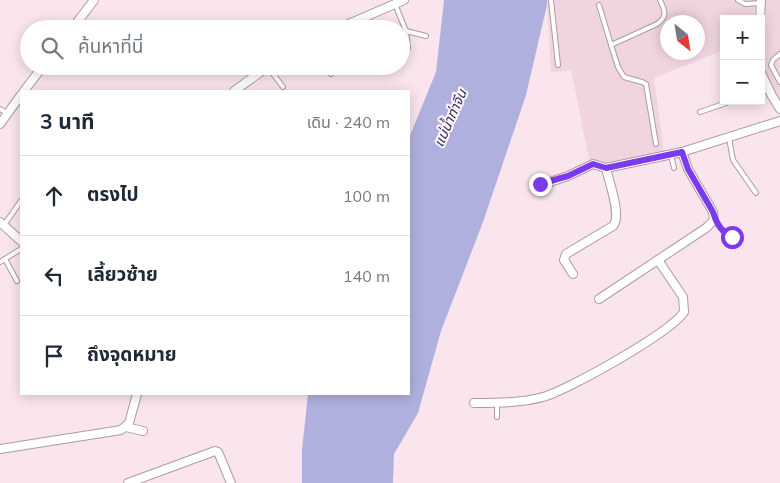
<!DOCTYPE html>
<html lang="th">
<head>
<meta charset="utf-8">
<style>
  :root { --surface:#fff; --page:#f2f2f3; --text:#1f2937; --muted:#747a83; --line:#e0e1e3 }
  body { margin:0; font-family:Mulish,"Noto Sans Thai",sans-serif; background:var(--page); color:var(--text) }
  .controls { position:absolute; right:15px; top:15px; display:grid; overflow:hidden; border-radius:0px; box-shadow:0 2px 12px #0003 }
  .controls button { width:45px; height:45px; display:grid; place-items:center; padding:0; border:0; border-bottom:1px solid var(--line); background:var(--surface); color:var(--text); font:25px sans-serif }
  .compass { position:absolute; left:660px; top:15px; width:45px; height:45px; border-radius:50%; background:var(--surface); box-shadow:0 2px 12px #0003; rotate:150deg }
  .stop { position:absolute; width:15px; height:15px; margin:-11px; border:4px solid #7c3aed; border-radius:50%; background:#fff }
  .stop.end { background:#7c3aed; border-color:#fff; box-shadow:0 1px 5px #0008 }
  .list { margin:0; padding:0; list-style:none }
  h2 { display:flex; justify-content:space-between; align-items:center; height:65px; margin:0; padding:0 20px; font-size:21px }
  h2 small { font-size:16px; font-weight:400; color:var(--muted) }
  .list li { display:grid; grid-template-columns:32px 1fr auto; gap:15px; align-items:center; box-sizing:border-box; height:80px; padding:0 20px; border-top:1px solid var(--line) }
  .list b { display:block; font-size:19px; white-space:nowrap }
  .list em { font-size:16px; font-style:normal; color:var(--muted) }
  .icon { flex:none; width:28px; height:28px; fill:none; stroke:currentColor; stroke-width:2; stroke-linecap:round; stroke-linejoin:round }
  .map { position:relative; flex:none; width:780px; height:483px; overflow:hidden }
  .search { position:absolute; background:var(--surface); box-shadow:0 2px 12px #0003; left:20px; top:20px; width:390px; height:55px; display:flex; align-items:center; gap:12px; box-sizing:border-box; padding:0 18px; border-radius:28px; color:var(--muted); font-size:19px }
  .panel { position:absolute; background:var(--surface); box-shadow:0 2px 12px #0003; left:20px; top:90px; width:390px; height:305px; border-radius:0px }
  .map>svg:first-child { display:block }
  .built { fill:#f0d5e0; fill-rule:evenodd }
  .water { fill:#b0b0df }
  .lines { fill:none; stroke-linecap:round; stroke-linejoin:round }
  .lane-casing { stroke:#ad9aa2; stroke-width:6 }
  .street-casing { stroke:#ad9aa2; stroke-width:10 }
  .lane { stroke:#fff; stroke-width:4 }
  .street { stroke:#fff; stroke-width:8 }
  .route { stroke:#7c3aed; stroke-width:6 }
  .labels { text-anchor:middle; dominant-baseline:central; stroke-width:4; stroke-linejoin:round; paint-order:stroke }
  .water-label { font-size:14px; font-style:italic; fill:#322c65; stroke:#fff6fa }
</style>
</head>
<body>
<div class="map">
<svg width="780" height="483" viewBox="0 0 780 483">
  <rect width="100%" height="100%" fill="#fae5ee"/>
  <g class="built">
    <path d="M547,0H755L754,19H724V50L654,78L665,160L591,168L571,70L551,73ZM668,22H698V52H668Z"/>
    <polygon points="764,0 780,0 780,101 766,83 761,57"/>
  </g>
  <polygon class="water" points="444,0 547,0 547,5 526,95 483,222 441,331 418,413 394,454 393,483 302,483 302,450 308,394 409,394 409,138 436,72"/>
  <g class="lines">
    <defs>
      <g id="lane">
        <polyline points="551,0 558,65"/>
        <polyline points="738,0 745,4 761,3"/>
        <polyline points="395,4 406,31 408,48"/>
        <path d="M599,5L611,45L657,24C668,16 665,11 660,0"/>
        <polyline points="406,31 426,36"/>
        <polyline points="611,45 618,67 624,77 642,82 646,84 656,144"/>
        <polyline points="780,54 773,60 771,65 780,82"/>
        <polyline points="326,66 331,74"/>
        <polyline points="268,67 283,87"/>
        <polyline points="761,92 768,90"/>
        <polyline points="0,109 7,113"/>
        <polyline points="700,112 732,101"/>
        <polyline points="729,138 733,160 756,193"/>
        <polyline points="671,155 674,168"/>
        <polyline points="714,220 726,234 732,237"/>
        <polyline points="4,225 21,201"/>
        <polyline points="5,259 17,281"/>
        <polyline points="0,262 21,249"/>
        <polyline points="497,417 497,403"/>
      </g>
      <g id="street">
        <polyline points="760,19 761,0"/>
        <polyline points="72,29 94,0"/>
        <polyline points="337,29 404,0"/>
        <polyline points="761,73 772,96 780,109"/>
        <polyline points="24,91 43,66"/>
        <polyline points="234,91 269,66"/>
        <polyline points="0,124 21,95"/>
        <polyline points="541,185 568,176 593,164 606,168"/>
        <polyline points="0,222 21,241"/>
        <path d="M573,274L564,260L566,254L613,226C622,216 609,182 606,168L682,152L780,121"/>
        <polyline points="599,299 706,228 714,220 713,212 688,169 682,152"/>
        <path d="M474,403C497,403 521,403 543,397C568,390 670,333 684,312L683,297L658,260"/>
        <polyline points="126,427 143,431"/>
        <polyline points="0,449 121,430 129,423 137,394"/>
        <polyline points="128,483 215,451 218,452 231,483"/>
      </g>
    </defs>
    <use href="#lane" class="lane-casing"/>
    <use href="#street" class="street-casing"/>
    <use href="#lane" class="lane"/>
    <use href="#street" class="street"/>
  </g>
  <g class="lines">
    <path class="route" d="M540,184L568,176L593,164L606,168L682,152L688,169L713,212C716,223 721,232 732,237"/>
  </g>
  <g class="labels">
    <g class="water-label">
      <text transform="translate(450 118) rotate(-66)">แม่น้ำท่าจีน</text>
    </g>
  </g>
</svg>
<div class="controls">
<button>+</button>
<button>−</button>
</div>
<svg class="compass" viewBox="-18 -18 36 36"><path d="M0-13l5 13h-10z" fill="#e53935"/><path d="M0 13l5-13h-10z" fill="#747a83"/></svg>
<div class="stop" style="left:732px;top:237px"></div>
<div class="stop end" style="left:540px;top:184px"></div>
<div class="search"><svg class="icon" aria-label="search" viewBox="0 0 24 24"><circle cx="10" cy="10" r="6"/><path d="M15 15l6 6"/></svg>ค้นหาที่นี่</div>
<section class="panel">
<h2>3 นาที<small>เดิน · 240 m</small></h2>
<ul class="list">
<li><svg class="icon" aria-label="ahead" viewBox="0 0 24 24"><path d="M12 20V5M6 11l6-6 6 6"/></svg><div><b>ตรงไป</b></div><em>100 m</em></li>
<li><svg class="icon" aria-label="left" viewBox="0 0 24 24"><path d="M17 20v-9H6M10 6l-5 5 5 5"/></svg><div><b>เลี้ยวซ้าย</b></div><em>140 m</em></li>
<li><svg class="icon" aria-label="arrive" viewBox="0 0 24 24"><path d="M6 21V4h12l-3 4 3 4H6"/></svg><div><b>ถึงจุดหมาย</b></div></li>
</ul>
</section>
</div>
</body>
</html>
